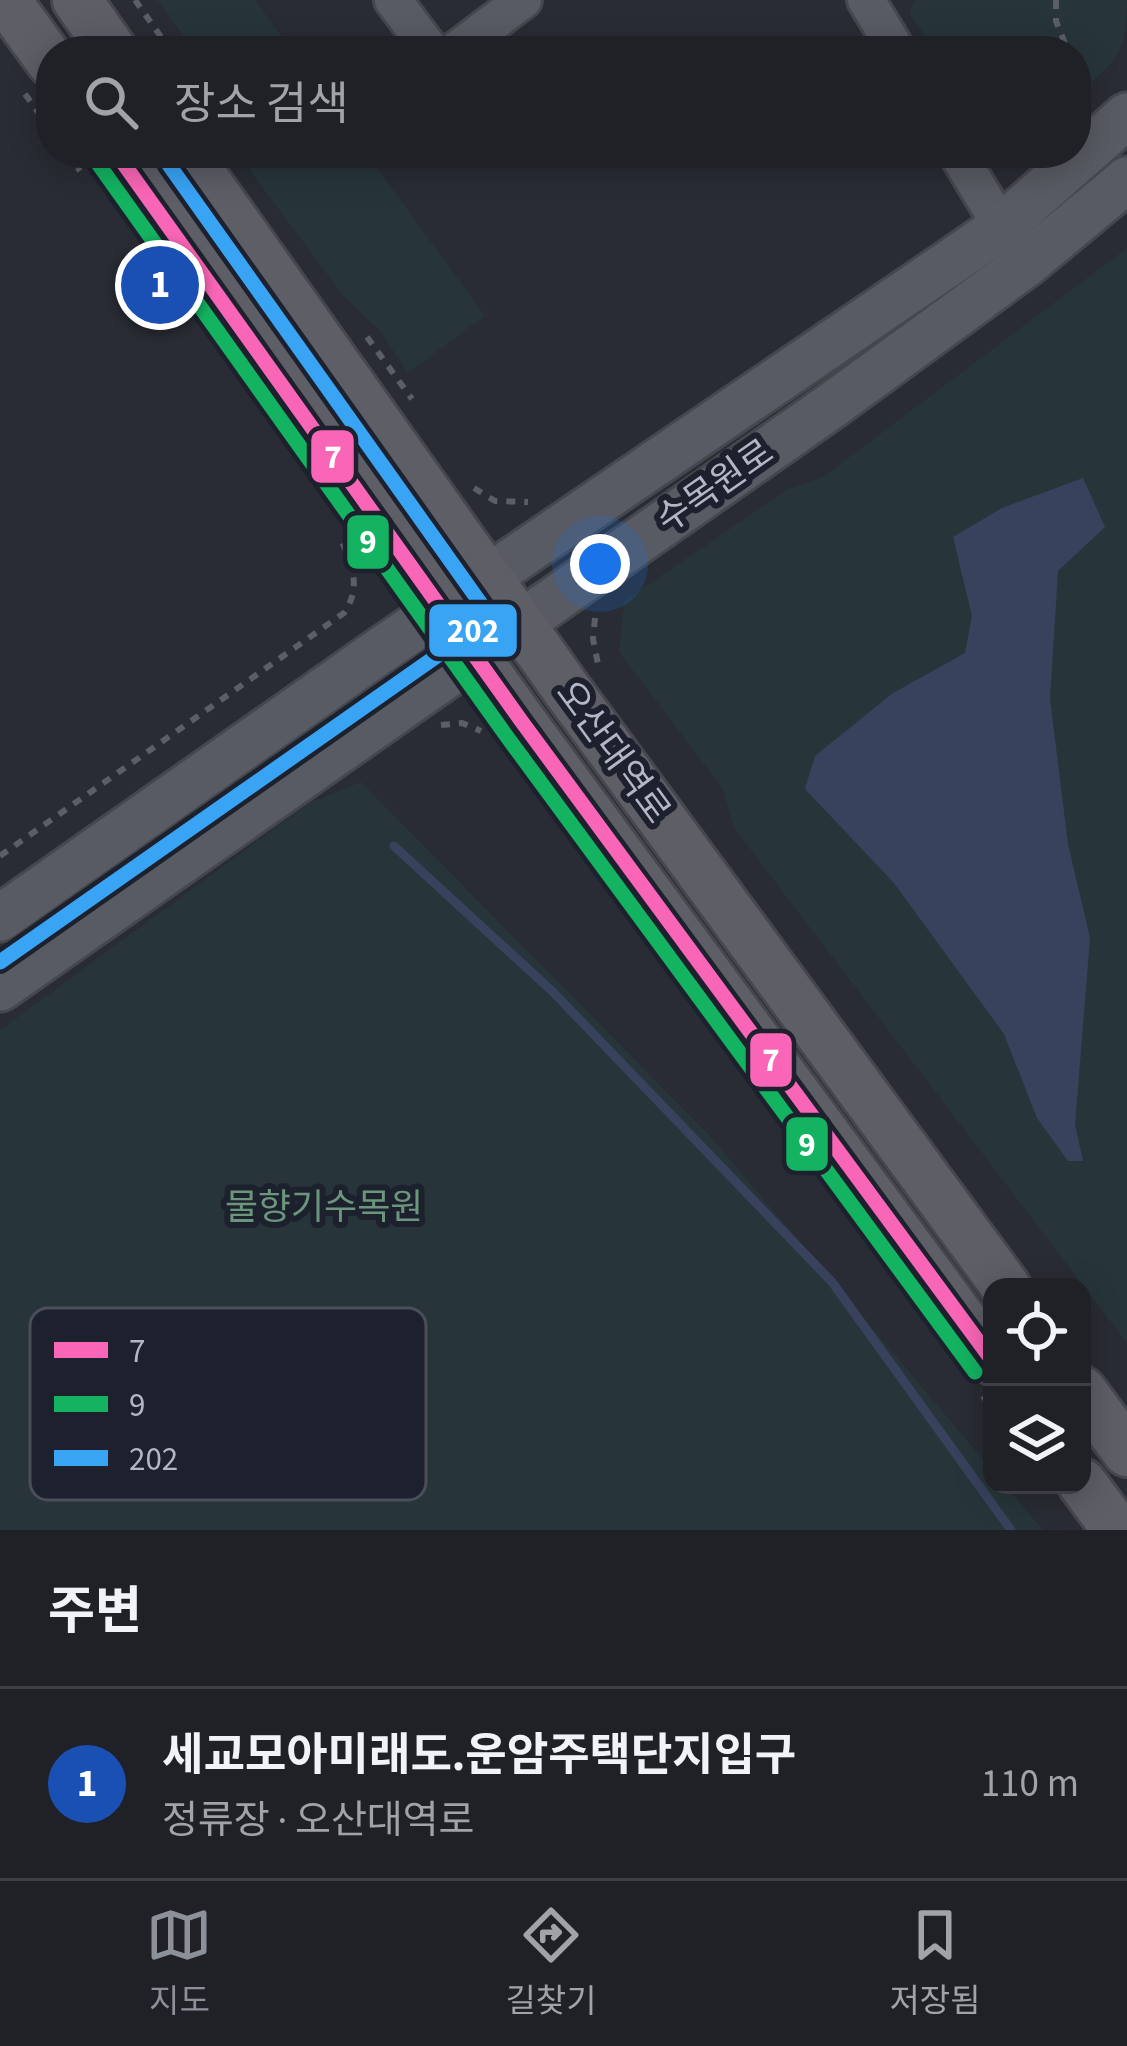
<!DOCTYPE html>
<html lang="ko">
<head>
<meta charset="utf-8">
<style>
  :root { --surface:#1f2127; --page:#2c2e33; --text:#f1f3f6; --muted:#a1a3a7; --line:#3c3e44; --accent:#8c9099 }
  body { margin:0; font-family:"Source Sans 3","Noto Sans KR",sans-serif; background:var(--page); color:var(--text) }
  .controls { position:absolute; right:36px; bottom:36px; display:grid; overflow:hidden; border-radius:24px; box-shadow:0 6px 30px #0003 }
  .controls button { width:108px; height:108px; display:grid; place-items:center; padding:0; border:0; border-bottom:3px solid var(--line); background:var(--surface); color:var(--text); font:60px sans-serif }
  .you { position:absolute; left:600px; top:564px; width:42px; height:42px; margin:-30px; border:9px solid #fff; border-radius:50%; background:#1a73e8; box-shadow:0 0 0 18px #1a73e833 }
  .badge { display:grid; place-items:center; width:78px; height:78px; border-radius:50%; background:var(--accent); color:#fff; font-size:39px; font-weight:700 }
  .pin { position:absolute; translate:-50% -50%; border:6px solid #fff; box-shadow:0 3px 12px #0006 }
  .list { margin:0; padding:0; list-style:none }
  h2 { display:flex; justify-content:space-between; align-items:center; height:156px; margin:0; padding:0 48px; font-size:51px }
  h2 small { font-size:39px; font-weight:400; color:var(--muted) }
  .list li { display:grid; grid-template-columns:78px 1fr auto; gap:36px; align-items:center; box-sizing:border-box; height:192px; padding:0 48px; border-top:3px solid var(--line) }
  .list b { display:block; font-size:45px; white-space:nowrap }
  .list p { margin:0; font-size:39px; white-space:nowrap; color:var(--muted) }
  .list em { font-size:39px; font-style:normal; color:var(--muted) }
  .icon { flex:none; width:66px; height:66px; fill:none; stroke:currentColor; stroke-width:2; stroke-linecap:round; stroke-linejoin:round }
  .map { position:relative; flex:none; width:1127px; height:1530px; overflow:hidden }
  .search { position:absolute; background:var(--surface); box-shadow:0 6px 30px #0003; left:36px; right:36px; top:36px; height:132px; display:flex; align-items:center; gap:30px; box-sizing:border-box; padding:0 42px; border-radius:48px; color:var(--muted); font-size:45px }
  .sheet { height:348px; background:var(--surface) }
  nav { display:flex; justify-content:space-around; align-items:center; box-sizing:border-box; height:168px; border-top:3px solid var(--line); background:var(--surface); font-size:33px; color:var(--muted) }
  nav a { display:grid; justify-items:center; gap:6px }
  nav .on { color:var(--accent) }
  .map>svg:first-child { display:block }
  .green { fill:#27353a }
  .water { fill:#38425d }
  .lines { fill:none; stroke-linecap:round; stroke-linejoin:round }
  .stream { stroke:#38425d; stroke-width:9 }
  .minor-casing { stroke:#45474e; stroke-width:42 }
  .tertiary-casing { stroke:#45474e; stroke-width:51 }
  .secondary-casing { stroke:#45474e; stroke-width:54 }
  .path { stroke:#5b5e66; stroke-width:6; stroke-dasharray:9 9; stroke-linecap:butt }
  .minor { stroke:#585b63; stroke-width:36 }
  .tertiary { stroke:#585b63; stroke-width:45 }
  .secondary { stroke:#5d5e66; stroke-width:48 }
  .bus-1-casing { stroke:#1d212e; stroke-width:24 }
  .bus-2-casing { stroke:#1d212e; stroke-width:24 }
  .bus-3-casing { stroke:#1d212e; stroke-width:24 }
  .bus-1 { stroke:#fa66b7; stroke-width:15 }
  .bus-2 { stroke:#13b361; stroke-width:15 }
  .bus-3 { stroke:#39a3f4; stroke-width:15 }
  .labels { text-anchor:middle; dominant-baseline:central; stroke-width:12; stroke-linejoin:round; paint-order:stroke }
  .street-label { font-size:36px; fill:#b3b7c5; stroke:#1d212e }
  .park-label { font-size:36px; fill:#6b957c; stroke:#1d212e }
  .key { fill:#1d212e; stroke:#4a4e5b; stroke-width:3 }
  .key-label { font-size:33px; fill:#b3b7c5 }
  .line-badge { stroke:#1d212e; stroke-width:4.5 }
  .badge-label { font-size:33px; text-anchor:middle; font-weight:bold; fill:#fff }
</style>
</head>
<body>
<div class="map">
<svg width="1127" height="1530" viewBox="0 0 1127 1530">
  <rect width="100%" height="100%" fill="#292c34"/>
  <g class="green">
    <polygon points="157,0 255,0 292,51 195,51"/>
    <path d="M914,0H1127C1127,54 1116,62 1076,95V51H935L910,13Z"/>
    <polygon points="246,153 366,153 485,316 408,373 382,333 342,294 250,171"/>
    <polygon points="1127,248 1127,1343 734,828 723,789 619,652 624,601 788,489 823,477"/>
    <polygon points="361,782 711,1137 992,1470 992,1485 1005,1485 1043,1530 0,1530 0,1030 309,803"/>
  </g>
  <polygon class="water" points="1083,478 1105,527 1058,571 1050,699 1068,844 1090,938 1075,1125 1083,1161 1068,1161 1037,1118 1004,1034 894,883 805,789 815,756 893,693 965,653 972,616 953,537 1002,508"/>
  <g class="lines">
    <polyline class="stream" points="394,846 553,992 832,1282 1011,1530"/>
    <defs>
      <g id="minor">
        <polyline points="393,0 431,51"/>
        <polyline points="866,0 897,51"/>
        <polyline points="455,51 523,0"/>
        <polyline points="957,153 1014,247"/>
      </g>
      <g id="tertiary">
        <polyline points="0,918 374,655 948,264 1000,228 1127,116"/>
        <polyline points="0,988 831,406 1026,264 1127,180"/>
      </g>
      <g id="secondary">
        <polyline points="6,0 51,62"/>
        <polyline points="77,0 113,51"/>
        <polyline points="116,153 522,722 992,1360"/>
        <polyline points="186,153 567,690 1006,1287"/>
        <polyline points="1082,1391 1127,1452"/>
        <polyline points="1082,1483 1117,1530"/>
      </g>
    </defs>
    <use href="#minor" class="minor-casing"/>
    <use href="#tertiary" class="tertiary-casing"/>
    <use href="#secondary" class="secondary-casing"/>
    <g class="path">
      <polyline points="135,0 171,51"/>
      <polyline points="1056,0 1056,21 1068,51"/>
      <polyline points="25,94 51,130"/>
      <polyline points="67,153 80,171"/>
      <polyline points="367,337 412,399"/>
      <polyline points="474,488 495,501 528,502"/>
      <polyline points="595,618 593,639 598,664"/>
      <polyline points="441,725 462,723 481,731"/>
      <path d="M0,856L344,613C362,587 352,566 341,539"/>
      <polyline points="983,1396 992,1409"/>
    </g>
    <use href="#minor" class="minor"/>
    <use href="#tertiary" class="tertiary"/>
    <use href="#secondary" class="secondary"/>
    <defs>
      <polyline id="bus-1" points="116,153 522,722 992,1360"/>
      <polyline id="bus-2" points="99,165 505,734 975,1372"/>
      <polyline id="bus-3" points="0,962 491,618 169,165"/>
    </defs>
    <use href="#bus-1" class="bus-1-casing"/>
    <use href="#bus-2" class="bus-2-casing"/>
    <use href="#bus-3" class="bus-3-casing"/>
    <use href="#bus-1" class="bus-1"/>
    <use href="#bus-2" class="bus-2"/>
    <use href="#bus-3" class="bus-3"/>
  </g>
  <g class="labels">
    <g class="street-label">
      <text transform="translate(715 486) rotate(-35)">수목원로</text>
      <text transform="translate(613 752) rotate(54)">오산대역로</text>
    </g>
    <g class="park-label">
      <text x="324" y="1207">물향기수목원</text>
    </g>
  </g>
  <rect x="30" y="1308" width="396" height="192" rx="18" class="key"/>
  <rect x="54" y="1342" width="54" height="16" fill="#fa66b7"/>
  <rect x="54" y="1396" width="54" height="16" fill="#13b361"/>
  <rect x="54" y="1450" width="54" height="16" fill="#39a3f4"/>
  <g class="key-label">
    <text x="129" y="1362">7</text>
    <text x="129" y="1416">9</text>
    <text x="129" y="1470">202</text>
  </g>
  <g class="line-badge">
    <rect x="309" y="428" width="47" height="57" rx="12" fill="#fa66b7"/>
    <rect x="345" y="513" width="46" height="58" rx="12" fill="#13b361"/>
    <rect x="427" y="602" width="92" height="57" rx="12" fill="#39a3f4"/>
    <rect x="748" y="1031" width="46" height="58" rx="12" fill="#fa66b7"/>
    <rect x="784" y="1115" width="46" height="58" rx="12" fill="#13b361"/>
  </g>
  <g class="badge-label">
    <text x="333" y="468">7</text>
    <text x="368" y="553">9</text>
    <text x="473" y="642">202</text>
    <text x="771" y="1071">7</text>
    <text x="807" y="1156">9</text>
  </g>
</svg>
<div class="controls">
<button><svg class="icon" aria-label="locate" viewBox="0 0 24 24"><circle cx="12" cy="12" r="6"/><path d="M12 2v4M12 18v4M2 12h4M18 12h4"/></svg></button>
<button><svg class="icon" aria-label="layers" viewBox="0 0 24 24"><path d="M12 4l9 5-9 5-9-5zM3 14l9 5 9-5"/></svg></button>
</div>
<div class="you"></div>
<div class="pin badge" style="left:160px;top:285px;background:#1a4fb4">1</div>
<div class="search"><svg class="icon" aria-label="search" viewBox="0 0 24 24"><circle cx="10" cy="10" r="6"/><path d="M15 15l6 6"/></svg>장소 검색</div>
</div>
<section class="sheet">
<h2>주변<small></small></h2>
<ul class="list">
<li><span class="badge" style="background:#1a4fb4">1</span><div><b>세교모아미래도.운암주택단지입구</b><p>정류장 · 오산대역로</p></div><em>110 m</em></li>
</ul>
</section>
<nav>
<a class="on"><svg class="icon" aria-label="map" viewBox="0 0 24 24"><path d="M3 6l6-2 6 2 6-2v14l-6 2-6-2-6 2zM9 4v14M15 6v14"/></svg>지도</a>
<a><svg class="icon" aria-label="directions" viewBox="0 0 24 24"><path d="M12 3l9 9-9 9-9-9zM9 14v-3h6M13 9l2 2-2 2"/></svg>길찾기</a>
<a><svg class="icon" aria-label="saved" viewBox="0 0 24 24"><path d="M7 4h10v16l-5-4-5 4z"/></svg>저장됨</a>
</nav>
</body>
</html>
